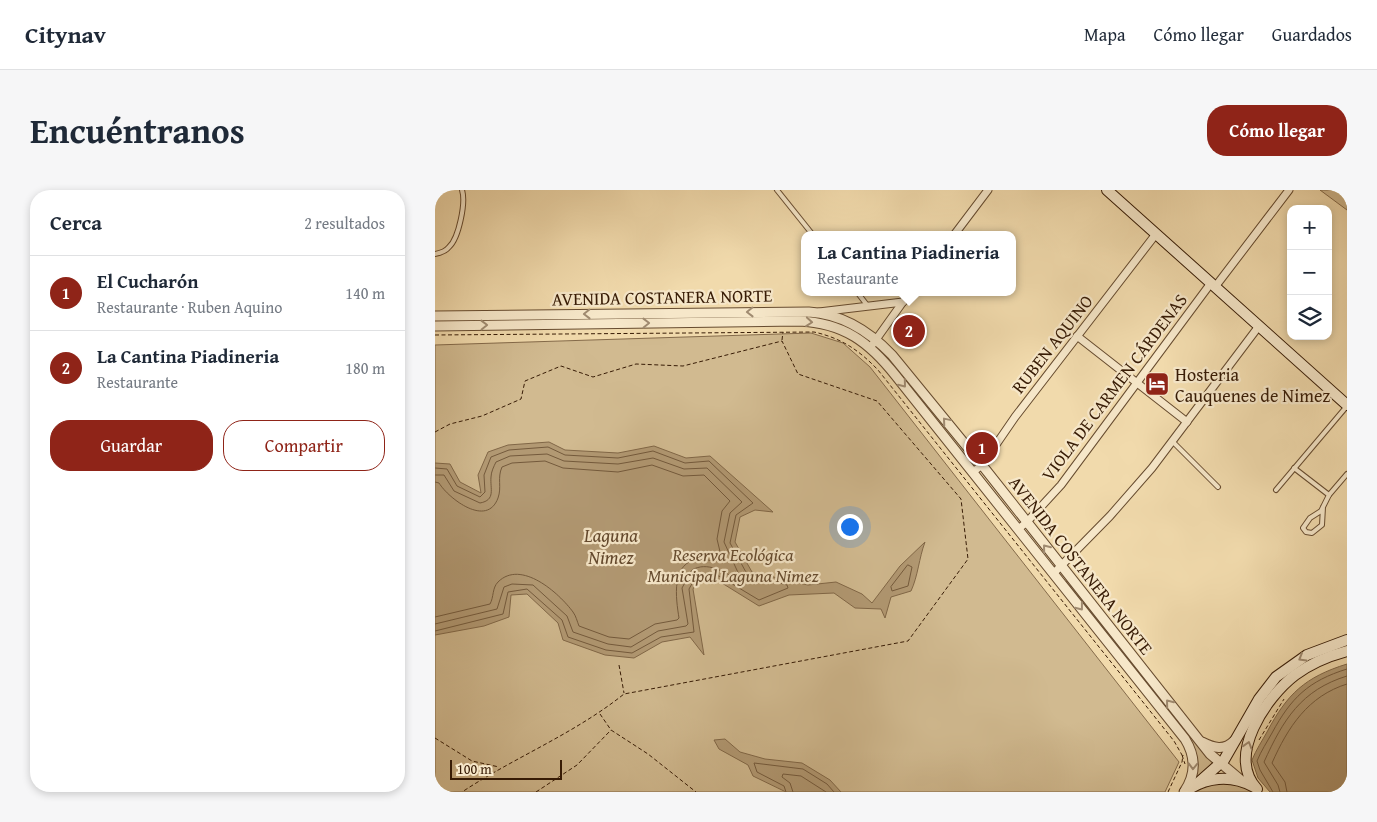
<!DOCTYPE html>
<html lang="es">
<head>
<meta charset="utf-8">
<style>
  :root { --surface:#fff; --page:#f6f6f7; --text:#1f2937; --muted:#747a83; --line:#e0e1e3; --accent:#8f2418 }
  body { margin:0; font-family:"Gentium Book Plus",serif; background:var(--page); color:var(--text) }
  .controls { position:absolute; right:15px; top:15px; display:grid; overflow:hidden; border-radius:10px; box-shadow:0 2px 8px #0003 }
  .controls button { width:45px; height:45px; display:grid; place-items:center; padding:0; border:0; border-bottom:1px solid var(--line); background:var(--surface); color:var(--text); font:25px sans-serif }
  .scale { position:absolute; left:15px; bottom:12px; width:112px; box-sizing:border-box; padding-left:5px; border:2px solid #371b05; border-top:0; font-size:14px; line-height:18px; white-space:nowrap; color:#371b05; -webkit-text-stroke:4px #f6e7c9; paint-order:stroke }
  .you { position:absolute; left:414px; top:336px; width:18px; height:18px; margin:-12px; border:4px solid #fff; border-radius:50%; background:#1a73e8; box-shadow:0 0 0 8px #1a73e833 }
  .badge { display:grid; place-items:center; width:32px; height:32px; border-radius:50%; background:var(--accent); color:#fff; font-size:16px; font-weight:700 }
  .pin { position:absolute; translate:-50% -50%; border:2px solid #fff; box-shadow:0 1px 5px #0006 }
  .popup { position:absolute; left:366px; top:41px; width:215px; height:65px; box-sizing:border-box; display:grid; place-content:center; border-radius:10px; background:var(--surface); filter:drop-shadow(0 1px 4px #0005); font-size:16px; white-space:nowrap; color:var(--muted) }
  .popup b { font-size:19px; color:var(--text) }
  .popup::after { content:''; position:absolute; left:50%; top:100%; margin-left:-10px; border:10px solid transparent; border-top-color:var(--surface) }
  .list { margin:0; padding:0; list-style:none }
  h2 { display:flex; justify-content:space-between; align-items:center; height:65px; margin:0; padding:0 20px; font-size:21px }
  h2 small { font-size:16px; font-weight:400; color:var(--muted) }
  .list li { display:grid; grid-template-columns:32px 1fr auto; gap:15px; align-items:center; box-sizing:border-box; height:75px; padding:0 20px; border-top:1px solid var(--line) }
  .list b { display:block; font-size:19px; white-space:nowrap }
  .list p { margin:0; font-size:16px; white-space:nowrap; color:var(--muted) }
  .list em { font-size:16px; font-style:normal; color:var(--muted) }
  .actions { display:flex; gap:10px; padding:15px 20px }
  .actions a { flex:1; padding:11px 0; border:1px solid var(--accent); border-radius:20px; text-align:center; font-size:18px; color:var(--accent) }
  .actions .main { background:var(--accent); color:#fff }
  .icon { flex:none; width:28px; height:28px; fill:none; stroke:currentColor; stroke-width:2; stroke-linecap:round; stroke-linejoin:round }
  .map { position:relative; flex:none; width:912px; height:602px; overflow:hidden; border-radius:20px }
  header { display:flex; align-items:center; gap:30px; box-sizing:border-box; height:70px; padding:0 25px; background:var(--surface); border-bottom:1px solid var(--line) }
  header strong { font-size:24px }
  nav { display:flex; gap:28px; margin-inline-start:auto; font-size:18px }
  .intro { display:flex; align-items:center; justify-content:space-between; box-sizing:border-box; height:120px; padding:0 30px }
  h1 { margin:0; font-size:35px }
  .button { padding:12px 22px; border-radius:20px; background:var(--accent); color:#fff; font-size:18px; font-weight:700 }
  main { display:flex; gap:30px; padding:0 30px }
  aside { flex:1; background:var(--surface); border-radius:20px; box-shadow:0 2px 8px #0003 }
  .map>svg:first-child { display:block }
  .green { fill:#d1ba90; stroke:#846a4a }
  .water { fill:#b29973; stroke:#816747 }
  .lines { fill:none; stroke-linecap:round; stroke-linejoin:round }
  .shore { stroke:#745a3c; stroke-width:1 }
  .service-casing { stroke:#664b2f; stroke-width:6 }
  .minor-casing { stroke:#664b2f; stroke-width:9 }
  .tertiary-casing { stroke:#664b2f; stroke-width:11 }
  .secondary-casing { stroke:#371b05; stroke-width:12 }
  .path { stroke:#371b05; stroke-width:1; stroke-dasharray:4 2.5; stroke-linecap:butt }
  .service { stroke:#f6e7c9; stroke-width:4 }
  .minor { stroke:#f6e7c9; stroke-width:7 }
  .tertiary { stroke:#f6e7c9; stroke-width:9 }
  .secondary { stroke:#f6e7c9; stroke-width:10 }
  .path-bridge { stroke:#371b05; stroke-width:1; stroke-dasharray:4 2.5; stroke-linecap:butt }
  .oneway { stroke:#a08b71 }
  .labels { text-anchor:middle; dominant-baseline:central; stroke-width:4.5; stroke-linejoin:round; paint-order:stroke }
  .street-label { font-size:18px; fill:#371b05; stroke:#f6e7c9 }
  .poi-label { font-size:18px; fill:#371b05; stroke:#f6e7c9; text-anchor:start }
  .park-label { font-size:18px; font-style:italic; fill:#654b2f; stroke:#f6e7c9 }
  .water-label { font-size:19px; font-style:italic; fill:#62472c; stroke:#f6e7c9 }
</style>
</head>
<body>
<header>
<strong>Citynav</strong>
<nav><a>Mapa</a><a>Cómo llegar</a><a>Guardados</a></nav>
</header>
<div class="intro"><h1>Encuéntranos</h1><a class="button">Cómo llegar</a></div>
<main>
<aside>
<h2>Cerca<small>2 resultados</small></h2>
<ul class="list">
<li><span class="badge">1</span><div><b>El Cucharón</b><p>Restaurante · Ruben Aquino</p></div><em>140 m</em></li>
<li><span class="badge">2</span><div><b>La Cantina Piadineria</b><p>Restaurante</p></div><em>180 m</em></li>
</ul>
<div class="actions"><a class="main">Guardar</a><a>Compartir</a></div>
</aside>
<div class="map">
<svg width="912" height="602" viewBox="0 0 912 602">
  <rect width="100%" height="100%" fill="#f1daac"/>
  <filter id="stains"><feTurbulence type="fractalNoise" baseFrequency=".004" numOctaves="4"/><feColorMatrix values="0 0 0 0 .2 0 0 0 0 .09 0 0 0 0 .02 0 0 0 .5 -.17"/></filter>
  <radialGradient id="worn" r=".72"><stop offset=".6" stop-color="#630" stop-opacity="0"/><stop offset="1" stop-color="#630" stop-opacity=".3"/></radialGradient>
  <g class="green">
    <polygon points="885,0 912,0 912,20"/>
    <polygon points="376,143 408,153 435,177 744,572 730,602 0,602 0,155"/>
    <polygon points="631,391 779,575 759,592 761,567 631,393"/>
    <polygon points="777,593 802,594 820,602 757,602"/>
  </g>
  <g class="water">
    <path d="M114,252L130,260L183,263L219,256L251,268L275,266L338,322L320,320L305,327L300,352L317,382L373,395L401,392L427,404L437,413L465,376L490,352C484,368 483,386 476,401L456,407L450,428L446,419L420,418L399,403L354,405L324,416L282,390L265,388L258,399L269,465L255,447L227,452L199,468L170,465L128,450L123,433L92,404L76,405L74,427L49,436L0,445V273L15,274L25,292L46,303L43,285L53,262L73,255Z"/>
    <path d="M912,474V602H835L823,588L817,570C821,560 827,551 832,542C852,504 870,487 912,474Z"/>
    <polygon points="290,549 305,562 330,569 367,573 395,590 406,602 351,602 318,586 313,575 284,559 279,550"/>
  </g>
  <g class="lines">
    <g class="shore">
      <polyline points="0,278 12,279 22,296 45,307 50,302 49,285 56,267 74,260 113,257 130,265 183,268 218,261 250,273 274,271 318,313 301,325 295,353 312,384 352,395 353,398 324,410 284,386 263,383 254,399 259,442 226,447 197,463 171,460 133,447 127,430 92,399 73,402 68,424 0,441"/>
      <path d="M0,285H9L19,301L45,313C61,310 55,299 56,287C56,282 59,276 61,272L75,266L112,264L129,271L183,274L218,268L249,279L272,278L307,312L295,323L289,352L306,389L303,390C290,382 272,371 257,380L247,398L253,434L251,436L223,441L196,457L173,454L138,442L132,426L98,395L77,394L69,397L62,419L0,434"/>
      <path d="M0,292L4,293C14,309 52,338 63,308C67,297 62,288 67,277L77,273L110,271L128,278L183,282L217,275L248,286L269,285L295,311L287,321L282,349L287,370C281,373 272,369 265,369C235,371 241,409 244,428L242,430L220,434L194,449L174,447L144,436C142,431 141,426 138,422C124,403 86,369 63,392C57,398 59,407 55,414L0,427"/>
      <polygon points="473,375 477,377 473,396 457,401 456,397"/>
      <polyline points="351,602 349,596 322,582 319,573 368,579 392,594 399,602"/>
      <polyline points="358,602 355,593 347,587 348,584 366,586 391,602"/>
      <path d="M838,602L825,580L822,571C826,561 832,552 837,543C856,508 873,491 912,479"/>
      <path d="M845,602L843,595L829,572C848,530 866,500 912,486"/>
      <path d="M852,602L850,592L837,573C853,537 873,506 912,494"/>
    </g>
    <defs>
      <g id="service">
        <polyline points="342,0 378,45"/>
        <path d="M0,64C5,63 11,61 14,57C24,48 31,12 27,0"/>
        <polyline points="422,102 432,115"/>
        <polyline points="737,251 783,297"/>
        <polyline points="859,278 894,305"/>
        <polyline points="841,300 912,216"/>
        <polyline points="888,317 887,335 877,343 871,342 868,338 875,328 886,321 894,305 912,284"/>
      </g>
      <g id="minor">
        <polyline points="519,45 553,0"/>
        <polyline points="780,97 854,0"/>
        <polyline points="384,122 468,112"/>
        <polyline points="642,146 752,232"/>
        <polyline points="435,158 475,102"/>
        <polyline points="538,282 547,275 580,227 721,44"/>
        <polyline points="583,339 591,333 626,295 776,93"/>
        <polyline points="619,383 675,326 717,278 824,136"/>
      </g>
      <g id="tertiary">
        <path d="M0,126L374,122C407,124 435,142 457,165L547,275L775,564L807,591"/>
        <path d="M0,136L364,131C409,133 434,152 461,186L750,549C761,567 761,585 749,602"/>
        <path d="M767,552C779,558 789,561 799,551"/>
      </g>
      <g id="secondary">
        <polyline points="672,0 912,215"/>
        <polyline points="763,593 789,570 824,509 841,487 872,465 912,450"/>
        <path d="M822,599C791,566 831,507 860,485C876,473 893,466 912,461"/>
        <path d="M750,602C770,587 796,584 819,597"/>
      </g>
    </defs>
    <use href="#service" class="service-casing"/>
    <use href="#minor" class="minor-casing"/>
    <use href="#tertiary" class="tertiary-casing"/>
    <use href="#secondary" class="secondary-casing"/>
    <g class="path">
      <path d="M0,145L379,142C406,148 424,160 443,180L739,551L747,565"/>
      <polyline points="347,150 348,142"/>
      <path d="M0,242L15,234L47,226L86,209L90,191L126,176L158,187L201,174L248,176L347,151L363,184L442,211L526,309L533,369L473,451L189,504C139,544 80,567 27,602"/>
      <polyline points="184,475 189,503"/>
      <polyline points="165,524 176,540 213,564 261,602"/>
      <polyline points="0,548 37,571 64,577"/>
      <polyline points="824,550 849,509"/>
      <polyline points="101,602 142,575 176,540"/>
      <polyline points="733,602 747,572 748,565"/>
    </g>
    <use href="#service" class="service"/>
    <use href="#minor" class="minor"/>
    <use href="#tertiary" class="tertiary"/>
    <use href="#secondary" class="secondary"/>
    <polyline class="path-bridge" points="747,565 750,574"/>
  </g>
  <defs><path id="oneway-chevron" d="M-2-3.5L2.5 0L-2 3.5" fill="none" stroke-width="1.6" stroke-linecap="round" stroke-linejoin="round" transform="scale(1.25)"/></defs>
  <g class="oneway">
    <use href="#oneway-chevron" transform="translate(315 122) rotate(179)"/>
    <use href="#oneway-chevron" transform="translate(152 124) rotate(179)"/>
    <use href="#oneway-chevron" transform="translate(374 132) rotate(5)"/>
    <use href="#oneway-chevron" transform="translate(211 133) rotate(-1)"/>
    <use href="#oneway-chevron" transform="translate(49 135) rotate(-1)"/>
    <use href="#oneway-chevron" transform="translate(468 194) rotate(51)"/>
    <use href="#oneway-chevron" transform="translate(511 231) rotate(-130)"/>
    <use href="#oneway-chevron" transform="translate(611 358) rotate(-129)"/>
    <use href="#oneway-chevron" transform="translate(645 417) rotate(52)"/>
    <use href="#oneway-chevron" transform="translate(867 468) rotate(150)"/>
    <use href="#oneway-chevron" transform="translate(734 513) rotate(-129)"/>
    <use href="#oneway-chevron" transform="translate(813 555) rotate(-73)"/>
    <use href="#oneway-chevron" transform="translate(758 576) rotate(91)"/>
  </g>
  <defs>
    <symbol id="hotel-square" viewBox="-11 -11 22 22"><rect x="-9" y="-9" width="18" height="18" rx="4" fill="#8f2418" stroke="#f6e7c9"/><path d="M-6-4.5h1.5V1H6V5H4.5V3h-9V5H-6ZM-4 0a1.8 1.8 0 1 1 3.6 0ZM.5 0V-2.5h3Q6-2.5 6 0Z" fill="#fff"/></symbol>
  </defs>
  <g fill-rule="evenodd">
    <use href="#hotel-square" x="708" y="180" width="28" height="28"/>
  </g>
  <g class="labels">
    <g class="street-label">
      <text transform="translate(227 107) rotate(-1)">AVENIDA COSTANERA NORTE</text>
      <text transform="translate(617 154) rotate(-52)">RUBEN AQUINO</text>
      <text transform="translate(679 197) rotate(-53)">VIOLA DE CARMEN CÁRDENAS</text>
      <text transform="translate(646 375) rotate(52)">AVENIDA COSTANERA NORTE</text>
    </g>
    <g class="poi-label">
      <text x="740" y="184">Hosteria<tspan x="740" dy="21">Cauquenes de Nimez</tspan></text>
    </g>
    <g class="park-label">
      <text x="298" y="364">Reserva Ecológica<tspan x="298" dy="21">Municipal Laguna Nimez</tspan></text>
    </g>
    <g class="water-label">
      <text x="176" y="345">Laguna<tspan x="176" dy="22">Nimez</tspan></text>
    </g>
  </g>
  <rect width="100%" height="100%" filter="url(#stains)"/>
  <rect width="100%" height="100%" fill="url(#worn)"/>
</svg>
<div class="controls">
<button>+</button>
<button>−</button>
<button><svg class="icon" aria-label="layers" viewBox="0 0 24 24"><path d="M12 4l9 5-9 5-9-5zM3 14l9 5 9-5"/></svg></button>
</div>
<div class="scale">100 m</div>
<div class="you"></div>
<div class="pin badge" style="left:547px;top:258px">1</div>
<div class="pin badge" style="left:474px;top:141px">2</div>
<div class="popup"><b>La Cantina Piadineria</b>Restaurante</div>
</div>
</main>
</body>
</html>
